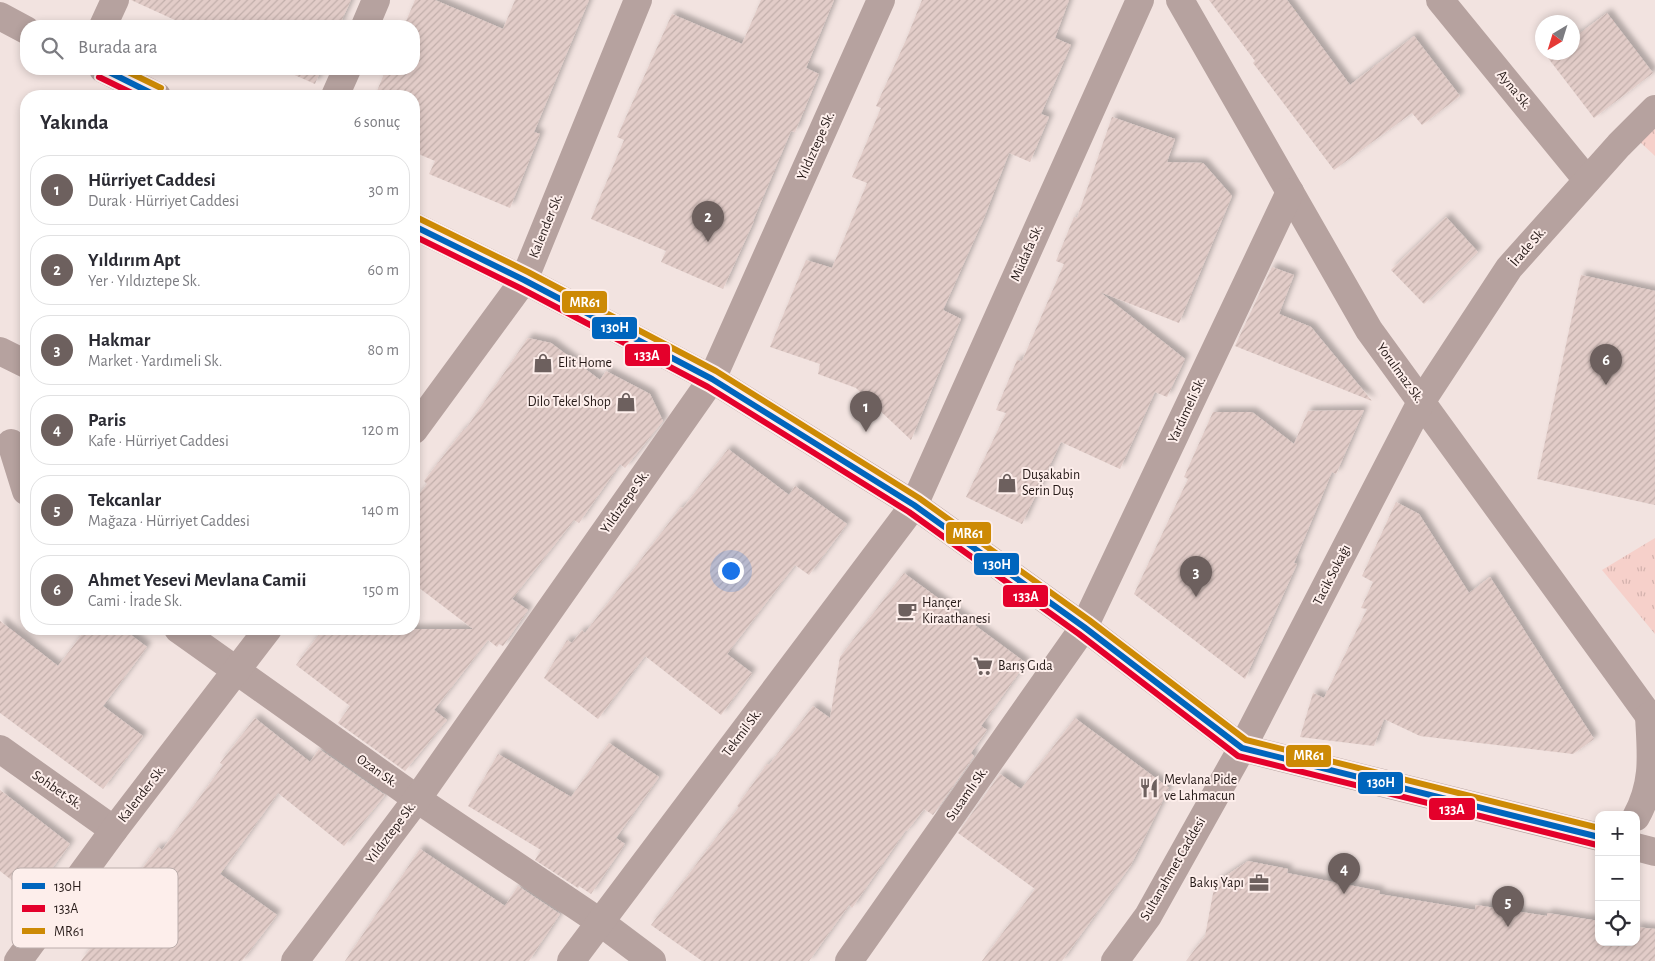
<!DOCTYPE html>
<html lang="tr">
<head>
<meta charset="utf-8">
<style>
  :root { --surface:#fff; --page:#f2f2f3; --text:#2b2b33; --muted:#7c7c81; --line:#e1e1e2; --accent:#6d605e }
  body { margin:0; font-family:"Alegreya Sans",sans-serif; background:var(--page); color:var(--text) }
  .controls { position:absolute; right:15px; bottom:15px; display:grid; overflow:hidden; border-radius:10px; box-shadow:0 2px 8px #0003 }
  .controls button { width:45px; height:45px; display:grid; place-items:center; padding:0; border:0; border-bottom:1px solid var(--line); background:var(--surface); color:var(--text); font:25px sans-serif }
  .compass { position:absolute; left:1535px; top:15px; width:45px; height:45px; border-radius:50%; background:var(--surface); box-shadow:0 2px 8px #0003; rotate:218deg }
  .you { position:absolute; left:730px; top:570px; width:18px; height:18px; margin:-12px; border:4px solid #fff; border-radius:50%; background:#1a73e8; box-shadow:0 0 0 8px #1a73e833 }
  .badge { display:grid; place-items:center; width:32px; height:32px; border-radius:50%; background:var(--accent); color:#fff; font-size:16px; font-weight:700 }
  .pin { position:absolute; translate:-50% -41px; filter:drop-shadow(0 1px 2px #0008) }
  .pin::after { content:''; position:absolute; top:26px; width:18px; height:15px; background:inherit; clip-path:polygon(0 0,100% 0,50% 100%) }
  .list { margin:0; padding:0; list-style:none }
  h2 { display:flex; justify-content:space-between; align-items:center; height:65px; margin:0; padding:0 20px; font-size:21px }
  h2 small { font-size:16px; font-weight:400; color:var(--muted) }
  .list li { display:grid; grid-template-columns:32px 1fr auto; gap:15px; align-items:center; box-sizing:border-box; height:70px; margin:0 10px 10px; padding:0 10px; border:1px solid var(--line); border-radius:20px }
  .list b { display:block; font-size:19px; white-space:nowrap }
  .list p { margin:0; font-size:16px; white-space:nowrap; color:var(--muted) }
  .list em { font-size:16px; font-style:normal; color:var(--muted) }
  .icon { flex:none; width:28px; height:28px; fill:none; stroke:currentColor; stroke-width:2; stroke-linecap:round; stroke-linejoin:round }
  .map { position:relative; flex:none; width:1655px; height:961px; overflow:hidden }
  .search { position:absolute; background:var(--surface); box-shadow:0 2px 8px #0003; left:20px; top:20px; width:400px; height:55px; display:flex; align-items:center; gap:12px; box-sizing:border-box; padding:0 18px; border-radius:20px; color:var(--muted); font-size:19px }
  .panel { position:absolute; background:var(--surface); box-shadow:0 2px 8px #0003; left:20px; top:90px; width:400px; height:545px; border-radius:20px }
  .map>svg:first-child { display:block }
  .park { fill:url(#park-tufts) }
  .building { fill:url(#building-hatch); filter:url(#shadow) }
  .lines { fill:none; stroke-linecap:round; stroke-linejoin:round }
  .minor { stroke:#b6a29f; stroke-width:28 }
  .bus-1-casing { stroke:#fdeeeb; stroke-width:10 }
  .bus-2-casing { stroke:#fdeeeb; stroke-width:10 }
  .bus-3-casing { stroke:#fdeeeb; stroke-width:10 }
  .bus-1 { stroke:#0065bd; stroke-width:6 }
  .bus-2 { stroke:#e4002b; stroke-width:6 }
  .bus-3 { stroke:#cd8a05; stroke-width:6 }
  .labels { text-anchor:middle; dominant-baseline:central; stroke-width:4; stroke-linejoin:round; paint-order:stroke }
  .street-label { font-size:14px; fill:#261a18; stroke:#fdeeeb }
  .poi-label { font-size:14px; fill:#261a18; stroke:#fdeeeb; text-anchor:start }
  .key { fill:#fdeeeb; stroke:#bcaeac; stroke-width:1 }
  .key-label { font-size:14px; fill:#261a18 }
  .line-badge { stroke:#fdeeeb; stroke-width:2 }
  .badge-label { font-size:14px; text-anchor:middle; font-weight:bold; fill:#fff }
</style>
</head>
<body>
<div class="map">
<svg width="1655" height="961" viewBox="0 0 1655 961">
  <defs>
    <pattern id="park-tufts" width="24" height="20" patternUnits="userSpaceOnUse" patternTransform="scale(1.25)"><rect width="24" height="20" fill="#f6d0ca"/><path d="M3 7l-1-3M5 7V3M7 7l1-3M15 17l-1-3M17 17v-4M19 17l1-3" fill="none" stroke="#d3b2ad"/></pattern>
    <pattern id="building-hatch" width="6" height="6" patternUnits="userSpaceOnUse" patternTransform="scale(1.25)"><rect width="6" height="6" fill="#e2ccc8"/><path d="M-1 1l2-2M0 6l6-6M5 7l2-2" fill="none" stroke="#c2afab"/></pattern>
    <filter id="shadow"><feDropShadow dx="4.5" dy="-4.5" stdDeviation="2.5" flood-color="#0004"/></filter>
  </defs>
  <rect width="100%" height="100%" fill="#f2e3e0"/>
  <g class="park">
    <polygon points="1655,128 1655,156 1640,142"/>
    <polygon points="1655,538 1655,634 1602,570"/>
  </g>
  <g class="building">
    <polygon points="131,0 351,0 339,26 188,26"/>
    <polygon points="415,0 435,0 503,29 515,0 589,0 534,132 540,134 510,208 429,174 435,161 414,152 414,96 375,96 386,69 414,69 414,26 404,26"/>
    <polygon points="761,0 834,0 806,68 819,74 795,132 791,131 753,221 754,221 723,289 661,262 666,251 591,219 624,140 617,137 672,14 742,44"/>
    <polygon points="922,0 1069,0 1055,38 1071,45 1041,114 1049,117 1030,162 1009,153 984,218 943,310 961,319 911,440 856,388 818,374 820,364 770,347 806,260 832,268 867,183 852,177 881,108 876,106 906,40"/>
    <polygon points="1209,0 1287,0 1350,85 1414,36 1460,96 1422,125 1412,113 1334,170 1253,63 1255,61"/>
    <polygon points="1607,13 1653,73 1594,118 1548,58 1555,52 1572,52 1572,39"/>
    <polygon points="281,69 321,69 315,84"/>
    <polygon points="1112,117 1175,139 1167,162 1203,163 1232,196 1179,323 1100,292 1185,359 1167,397 1155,392 1120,469 1061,442 1022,524 966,497 1006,413 996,410 1017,360 1022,361 1064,264 1056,261 1074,217 1077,218"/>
    <polygon points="1446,217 1478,252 1424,304 1391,270"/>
    <polygon points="1272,267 1294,275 1279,314 1311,327 1372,401 1235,346"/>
    <polygon points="1581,275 1655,291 1655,505 1537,479"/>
    <polygon points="528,338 551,343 600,380 606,371 650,394 663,421 625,468 620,464 579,523 574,520 512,599 528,610 503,646 499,644 497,647 488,640 434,710 447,720 405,771 338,723 350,706 296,665 323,629 473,629 414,584 414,501 427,484 424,481 464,429 465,430"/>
    <polygon points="1364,410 1336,474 1332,472 1294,563 1297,564 1245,679 1134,594 1188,479 1184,477 1213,412 1252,412 1294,444 1308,411"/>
    <polygon points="728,449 789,495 795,486 847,524 809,575 795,565 727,654 752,673 721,715 645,656 598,719 544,678 567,640 572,643 582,630 585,633 681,507 683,508"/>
    <polygon points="1396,502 1419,514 1469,593 1490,577 1594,739 1573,754 1420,736 1384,719 1374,746 1300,737 1313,693 1324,698 1367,609 1361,608 1373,582 1362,576"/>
    <polygon points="904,573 1026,663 981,726 987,730 971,753 974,756 933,815 924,809 907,831 906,830 852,908 849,905 809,961 702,961 651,925 739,807 737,806 767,764 769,765 813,706 830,718 840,657"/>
    <polygon points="0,621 58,666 86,629 123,629 147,647 103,706 143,736 103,789 0,713"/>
    <polygon points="255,718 310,762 319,749 385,795 344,846 278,793 220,874 277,915 242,961 81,961 134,890 129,886 158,847 162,850 223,765 220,763"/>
    <polygon points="1075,718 1169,788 1131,865 1062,961 982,961 1035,889 958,833 1000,774 1021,789"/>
    <polygon points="609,743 659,777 616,838 625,844 591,894 579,886 578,888 535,860 541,850 468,806 498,754 571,797"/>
    <polygon points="0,790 70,844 32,896 0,871"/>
    <polygon points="420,849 505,906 518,886 560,914 529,961 345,961"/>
    <polygon points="1248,861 1288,869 1287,873 1380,891 1379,894 1475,910 1476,905 1547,916 1547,913 1599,921 1599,942 1636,942 1636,927 1655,929 1655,961 1186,961 1205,936 1215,883"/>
  </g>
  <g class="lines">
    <g class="minor">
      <polyline points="1180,0 1369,330 1655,724"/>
      <polyline points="1440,0 1587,180"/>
      <polyline points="0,16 26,30"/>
      <polyline points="103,26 115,0"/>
      <polyline points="365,26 376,0"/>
      <polyline points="103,69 157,96"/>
      <polyline points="335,96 347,69"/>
      <polyline points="414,226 524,280 712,379 914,505 1084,627 1242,748 1599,837"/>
      <polyline points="0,351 26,364"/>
      <polyline points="414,430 524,280 638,0"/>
      <polyline points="11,443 26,491"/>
      <polyline points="178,629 417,799 600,922 652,961"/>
      <polyline points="0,749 114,830"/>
      <path d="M1636,817C1655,783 1651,753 1649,716"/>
      <polyline points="1636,847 1655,852"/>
      <polyline points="18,961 114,830 268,629"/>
      <polyline points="295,961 417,799 712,379 881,0"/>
      <polyline points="571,961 914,505 1140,0"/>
      <polyline points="849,961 1084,627 1290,192"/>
      <polyline points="1115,961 1148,916 1242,748 1421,402 1509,268 1619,145 1655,109"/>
    </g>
    <defs>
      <g id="bus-1">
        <polyline points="103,69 157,96"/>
        <polyline points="414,226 524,280 712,379 914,505 1084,627 1242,748 1599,837"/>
      </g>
      <g id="bus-2">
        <polyline points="99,77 138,96"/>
        <polyline points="414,236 520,288 708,387 909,512 1079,634 1238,756 1597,845"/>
      </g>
      <g id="bus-3">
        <polyline points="122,69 161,88"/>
        <polyline points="418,218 528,272 716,371 919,498 1089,620 1246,740 1599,828"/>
      </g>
    </defs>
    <use href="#bus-1" class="bus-1-casing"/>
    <use href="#bus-2" class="bus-2-casing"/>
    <use href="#bus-3" class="bus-3-casing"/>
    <use href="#bus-1" class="bus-1"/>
    <use href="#bus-2" class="bus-2"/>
    <use href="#bus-3" class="bus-3"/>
  </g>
  <defs>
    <symbol id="shop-bare" viewBox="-9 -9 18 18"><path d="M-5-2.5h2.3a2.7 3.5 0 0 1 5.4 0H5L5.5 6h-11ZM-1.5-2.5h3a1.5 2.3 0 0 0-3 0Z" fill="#6d605e" stroke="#fdeeeb" stroke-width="2.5" paint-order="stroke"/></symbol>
    <symbol id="cafe-bare" viewBox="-9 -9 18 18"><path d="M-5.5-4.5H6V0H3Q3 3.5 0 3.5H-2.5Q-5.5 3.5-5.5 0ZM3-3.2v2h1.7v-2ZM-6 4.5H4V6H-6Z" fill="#6d605e" stroke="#fdeeeb" stroke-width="2.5" paint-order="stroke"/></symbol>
    <symbol id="supermarket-bare" viewBox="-9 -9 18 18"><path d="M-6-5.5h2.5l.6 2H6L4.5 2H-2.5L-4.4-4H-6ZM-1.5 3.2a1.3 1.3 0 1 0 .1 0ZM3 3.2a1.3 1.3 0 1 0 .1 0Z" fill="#6d605e" stroke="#fdeeeb" stroke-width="2.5" paint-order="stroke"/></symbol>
    <symbol id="restaurant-bare" viewBox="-9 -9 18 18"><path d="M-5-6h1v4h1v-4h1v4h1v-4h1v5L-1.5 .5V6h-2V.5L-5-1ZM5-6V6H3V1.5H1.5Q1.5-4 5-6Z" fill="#6d605e" stroke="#fdeeeb" stroke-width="2.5" paint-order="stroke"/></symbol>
    <symbol id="office-bare" viewBox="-9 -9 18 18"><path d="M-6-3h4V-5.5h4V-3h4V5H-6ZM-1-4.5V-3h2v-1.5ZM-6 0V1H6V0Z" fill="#6d605e" stroke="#fdeeeb" stroke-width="2.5" paint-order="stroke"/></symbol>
  </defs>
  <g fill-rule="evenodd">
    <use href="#shop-bare" x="529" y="349" width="28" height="28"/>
    <use href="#shop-bare" x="612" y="388" width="28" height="28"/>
    <use href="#shop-bare" x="993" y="469" width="28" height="28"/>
    <use href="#cafe-bare" x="893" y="597" width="28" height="28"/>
    <use href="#supermarket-bare" x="969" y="652" width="28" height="28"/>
    <use href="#restaurant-bare" x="1135" y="774" width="28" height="28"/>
    <use href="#office-bare" x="1245" y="869" width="28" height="28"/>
  </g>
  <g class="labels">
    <g class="street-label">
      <text transform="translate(1514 90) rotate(51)">Ayna Sk.</text>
      <text transform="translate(816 146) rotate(-66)">Yıldıztepe Sk.</text>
      <text transform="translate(546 226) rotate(-68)">Kalender Sk.</text>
      <text transform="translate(1528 247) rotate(-49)">İrade Sk.</text>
      <text transform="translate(1027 253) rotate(-66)">Müdafa Sk.</text>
      <text transform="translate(1400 373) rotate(54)">Yorulmaz Sk.</text>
      <text transform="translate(1187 410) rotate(-65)">Yardımeli Sk.</text>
      <text transform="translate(625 502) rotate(-55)">Yıldıztepe Sk.</text>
      <text transform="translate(1332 575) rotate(-63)">Tacik Sokağı</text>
      <text transform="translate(742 733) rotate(-53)">Tekmil Sk.</text>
      <text transform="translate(377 771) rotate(35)">Ozan Sk.</text>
      <text transform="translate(57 790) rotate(35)">Sohbet Sk.</text>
      <text transform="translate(142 794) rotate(-52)">Kalender Sk.</text>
      <text transform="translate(967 794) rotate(-55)">Susamlı Sk.</text>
      <text transform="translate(391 833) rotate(-53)">Yıldıztepe Sk.</text>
      <text transform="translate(1173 869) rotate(-60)">Sultanahmet Caddesi</text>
    </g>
    <g class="poi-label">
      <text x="558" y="363">Elit Home</text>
      <text x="611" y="402" text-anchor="end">Dilo Tekel Shop</text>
      <text x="1022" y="475">Duşakabin<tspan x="1022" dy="16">Serin Duş</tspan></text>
      <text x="922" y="603">Hançer<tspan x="922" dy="16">Kiraathanesi</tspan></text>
      <text x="998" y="666">Barış Gıda</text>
      <text x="1164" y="780">Mevlana Pide<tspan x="1164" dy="16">ve Lahmacun</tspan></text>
      <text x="1244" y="883" text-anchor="end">Bakış Yapı</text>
    </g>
  </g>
  <rect x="12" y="868" width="166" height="80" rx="8" class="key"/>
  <rect x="22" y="883" width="23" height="6" fill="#0065bd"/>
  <rect x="22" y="905" width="23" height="7" fill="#e4002b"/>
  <rect x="22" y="928" width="23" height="6" fill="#cd8a05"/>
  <g class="key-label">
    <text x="54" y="891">130H</text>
    <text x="54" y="913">133A</text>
    <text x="54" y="936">MR61</text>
  </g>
  <g class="line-badge">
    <rect x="561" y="290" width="47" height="24" rx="5" fill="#cd8a05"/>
    <rect x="591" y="316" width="47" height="24" rx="5" fill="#0065bd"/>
    <rect x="624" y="343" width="47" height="24" rx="5" fill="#e4002b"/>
    <rect x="945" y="521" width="47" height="24" rx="5" fill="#cd8a05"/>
    <rect x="973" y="552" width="47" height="24" rx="5" fill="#0065bd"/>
    <rect x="1002" y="584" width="47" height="24" rx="5" fill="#e4002b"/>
    <rect x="1285" y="744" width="47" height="24" rx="5" fill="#cd8a05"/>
    <rect x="1357" y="771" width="47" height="24" rx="5" fill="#0065bd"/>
    <rect x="1428" y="797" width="48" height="24" rx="5" fill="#e4002b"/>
  </g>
  <g class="badge-label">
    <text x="585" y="307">MR61</text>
    <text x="615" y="332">130H</text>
    <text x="647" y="360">133A</text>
    <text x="968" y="538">MR61</text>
    <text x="997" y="569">130H</text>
    <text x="1026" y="601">133A</text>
    <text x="1309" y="760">MR61</text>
    <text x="1381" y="787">130H</text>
    <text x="1452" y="814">133A</text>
  </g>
</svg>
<div class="controls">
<button>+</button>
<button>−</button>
<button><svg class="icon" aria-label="locate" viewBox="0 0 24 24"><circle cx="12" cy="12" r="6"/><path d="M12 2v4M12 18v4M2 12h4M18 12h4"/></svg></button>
</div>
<svg class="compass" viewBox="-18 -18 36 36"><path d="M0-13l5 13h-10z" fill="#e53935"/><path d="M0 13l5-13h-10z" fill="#7c7c81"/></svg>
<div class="you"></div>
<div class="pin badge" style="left:866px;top:432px">1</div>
<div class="pin badge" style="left:708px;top:242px">2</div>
<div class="pin badge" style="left:1196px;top:597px">3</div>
<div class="pin badge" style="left:1344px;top:894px">4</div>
<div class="pin badge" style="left:1508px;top:927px">5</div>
<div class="pin badge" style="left:1606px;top:385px">6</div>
<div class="search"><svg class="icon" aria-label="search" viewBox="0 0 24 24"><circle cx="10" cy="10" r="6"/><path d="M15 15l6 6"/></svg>Burada ara</div>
<section class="panel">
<h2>Yakında<small>6 sonuç</small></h2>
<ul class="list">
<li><span class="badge">1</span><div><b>Hürriyet Caddesi</b><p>Durak · Hürriyet Caddesi</p></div><em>30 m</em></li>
<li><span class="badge">2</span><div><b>Yıldırım Apt</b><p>Yer · Yıldıztepe Sk.</p></div><em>60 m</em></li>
<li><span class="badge">3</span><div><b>Hakmar</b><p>Market · Yardımeli Sk.</p></div><em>80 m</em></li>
<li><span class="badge">4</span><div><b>Paris</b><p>Kafe · Hürriyet Caddesi</p></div><em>120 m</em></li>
<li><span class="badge">5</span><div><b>Tekcanlar</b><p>Mağaza · Hürriyet Caddesi</p></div><em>140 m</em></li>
<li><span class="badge">6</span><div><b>Ahmet Yesevi Mevlana Camii</b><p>Cami · İrade Sk.</p></div><em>150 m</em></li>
</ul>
</section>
</div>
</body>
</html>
